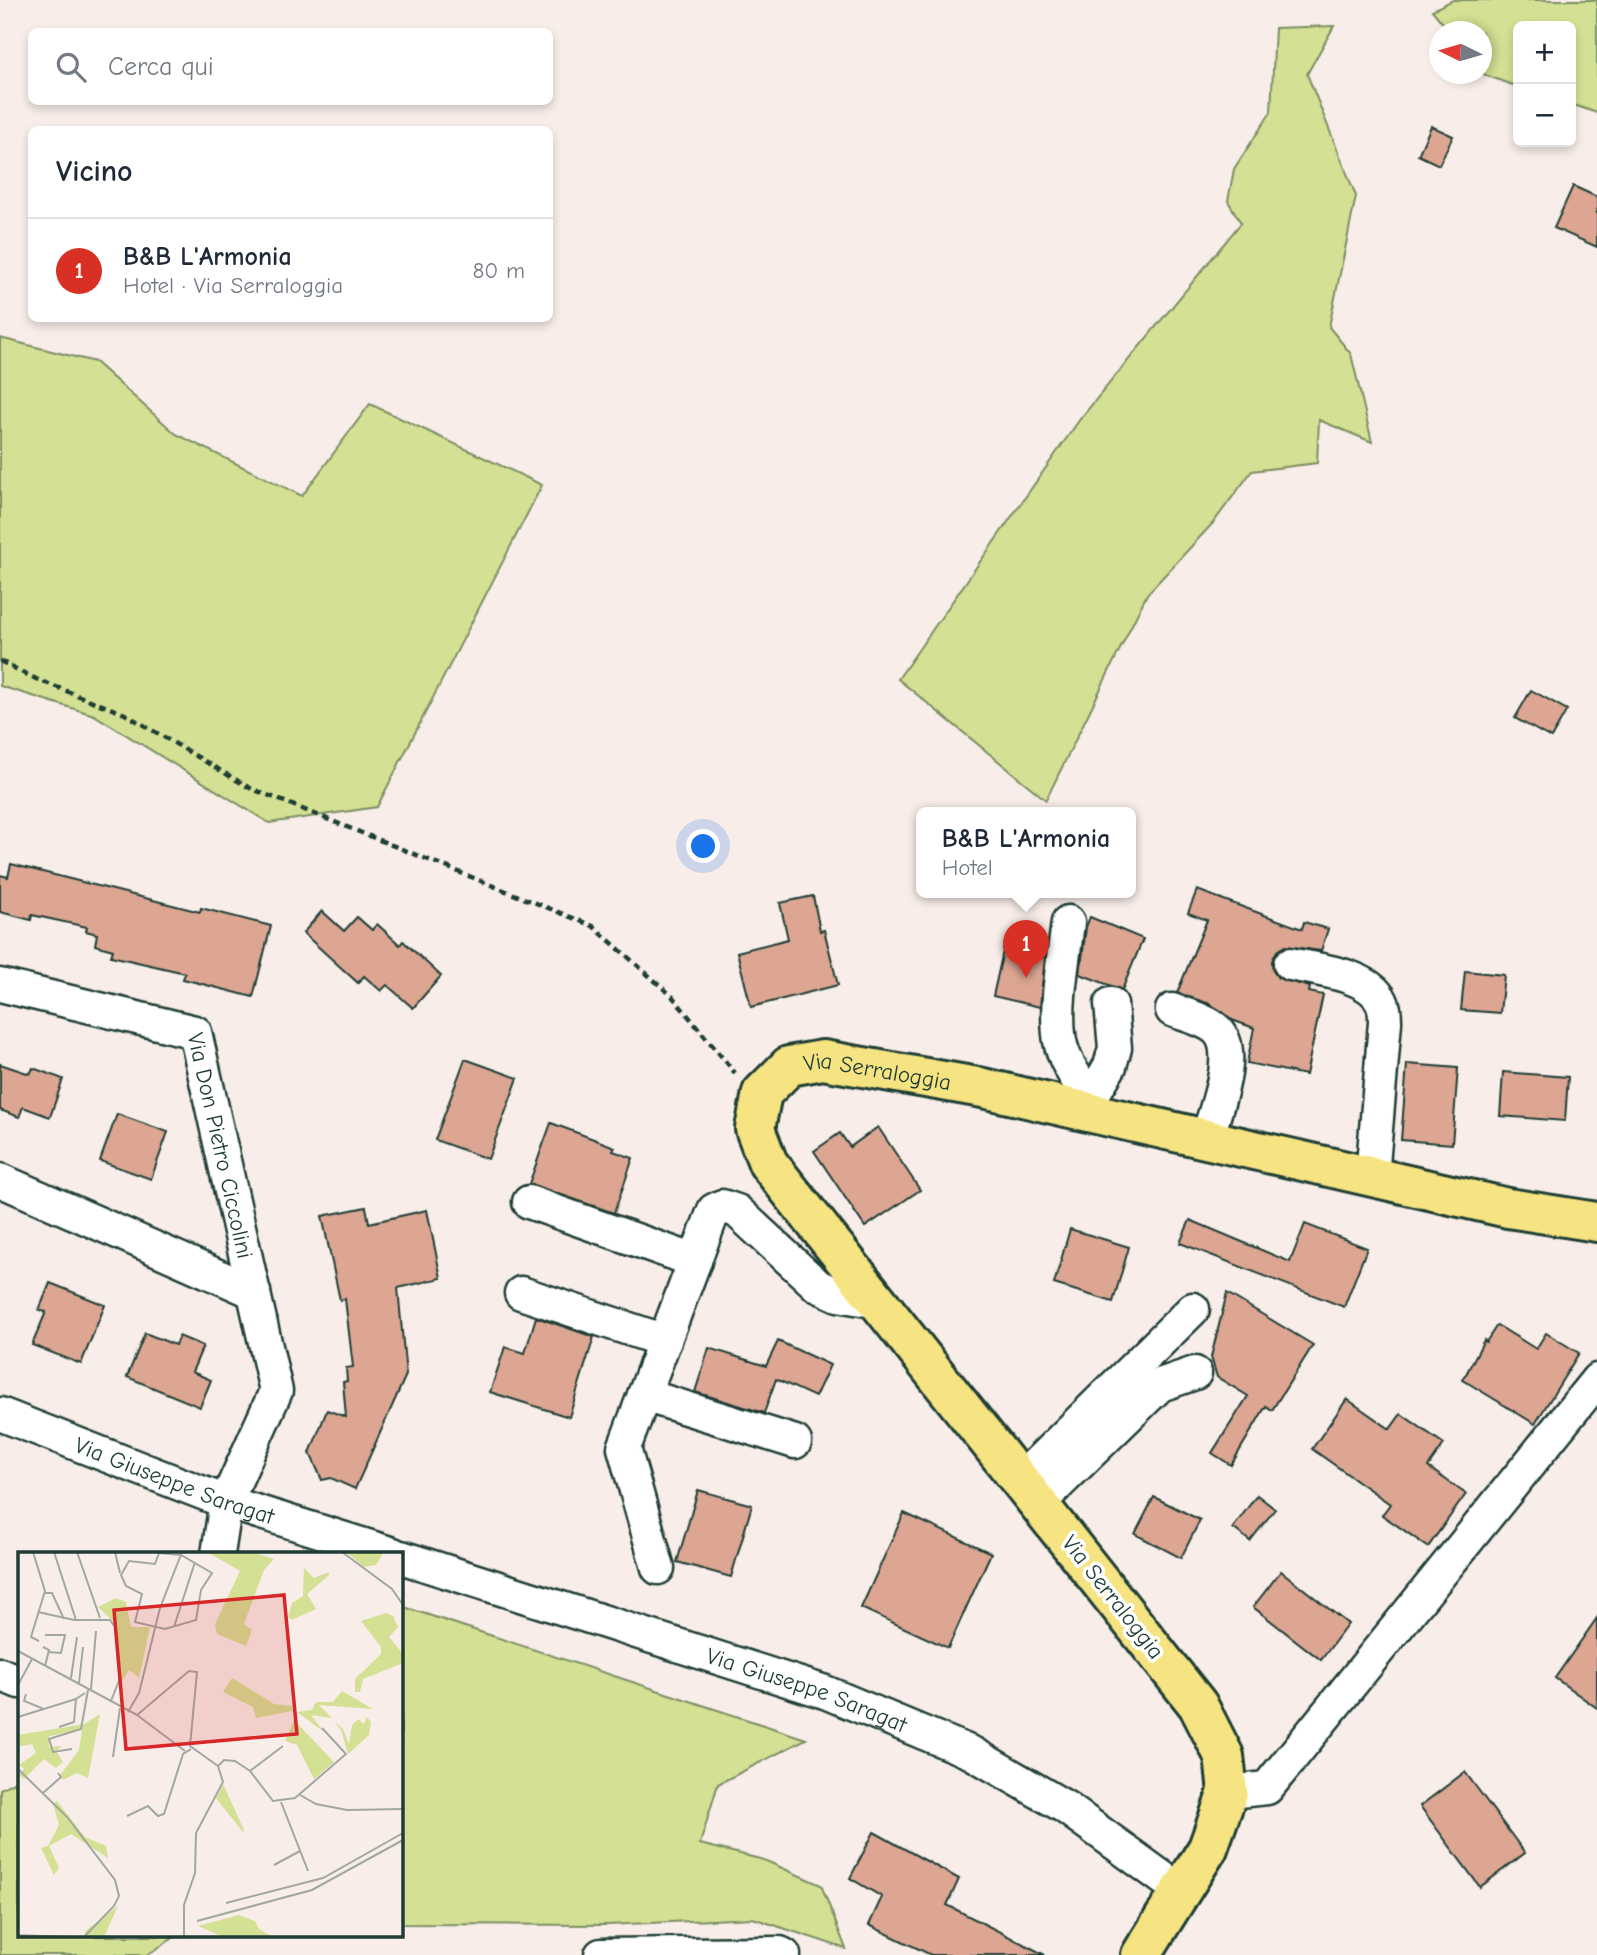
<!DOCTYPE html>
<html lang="it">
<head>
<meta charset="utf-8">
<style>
  :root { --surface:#fff; --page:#f2f2f3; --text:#1f2937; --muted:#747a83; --line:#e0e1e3; --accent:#d93025 }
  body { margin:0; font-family:"Comic Neue",sans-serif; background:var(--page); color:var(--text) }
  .controls { position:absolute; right:21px; top:21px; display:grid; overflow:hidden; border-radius:10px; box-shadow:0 4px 10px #0003 }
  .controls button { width:63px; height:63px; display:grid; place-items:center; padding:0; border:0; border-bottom:2px solid var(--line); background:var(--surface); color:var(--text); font:35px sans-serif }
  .compass { position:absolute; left:1429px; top:21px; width:63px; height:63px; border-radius:50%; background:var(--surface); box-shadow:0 4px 10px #0003; rotate:275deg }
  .you { position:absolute; left:704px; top:847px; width:24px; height:24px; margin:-18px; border:5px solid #fff; border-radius:50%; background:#1a73e8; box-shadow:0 0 0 10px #1a73e833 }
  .badge { display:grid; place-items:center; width:46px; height:46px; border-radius:50%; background:var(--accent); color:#fff; font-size:23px; font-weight:700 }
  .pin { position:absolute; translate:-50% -58px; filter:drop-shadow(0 2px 4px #0008) }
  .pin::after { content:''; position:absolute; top:37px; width:24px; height:21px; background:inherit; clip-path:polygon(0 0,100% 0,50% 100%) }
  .popup { position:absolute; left:916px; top:807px; width:220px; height:91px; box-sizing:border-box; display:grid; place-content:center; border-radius:10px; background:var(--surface); filter:drop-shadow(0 2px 5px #0005); font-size:23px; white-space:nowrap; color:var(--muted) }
  .popup b { font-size:26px; color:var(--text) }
  .popup::after { content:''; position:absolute; left:50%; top:100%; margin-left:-14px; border:14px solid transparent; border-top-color:var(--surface) }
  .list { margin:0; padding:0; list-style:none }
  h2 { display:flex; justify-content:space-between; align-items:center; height:91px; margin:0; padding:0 28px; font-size:30px }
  h2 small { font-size:23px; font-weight:400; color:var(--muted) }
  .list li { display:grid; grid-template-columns:46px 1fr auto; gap:21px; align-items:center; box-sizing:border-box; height:105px; padding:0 28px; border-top:2px solid var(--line) }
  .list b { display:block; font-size:26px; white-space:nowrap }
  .list p { margin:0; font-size:23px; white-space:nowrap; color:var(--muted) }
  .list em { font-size:23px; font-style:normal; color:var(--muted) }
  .icon { flex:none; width:38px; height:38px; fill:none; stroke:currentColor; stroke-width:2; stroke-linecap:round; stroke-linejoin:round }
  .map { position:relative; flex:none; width:1597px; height:1955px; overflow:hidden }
  .search { position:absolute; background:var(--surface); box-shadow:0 4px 10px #0003; left:28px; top:28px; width:525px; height:77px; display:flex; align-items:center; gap:18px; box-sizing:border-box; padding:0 24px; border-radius:10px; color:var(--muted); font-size:26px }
  .panel { position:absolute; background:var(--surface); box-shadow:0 4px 10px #0003; left:28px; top:126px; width:525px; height:196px; border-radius:10px }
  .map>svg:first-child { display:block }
  .green { fill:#d4e093; stroke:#7a8e64; stroke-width:2 }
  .building { fill:#dca693; stroke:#1f3d34; stroke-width:2 }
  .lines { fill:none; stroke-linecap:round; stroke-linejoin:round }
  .minor-casing { stroke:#1f3d34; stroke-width:37 }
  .major-casing { stroke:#1f3d34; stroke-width:44 }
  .path { stroke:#1f3d34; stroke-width:4.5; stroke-dasharray:7 5; stroke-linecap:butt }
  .minor { stroke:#fff; stroke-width:32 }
  .major { stroke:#f6e381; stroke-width:38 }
  .labels { text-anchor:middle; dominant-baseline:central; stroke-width:7; stroke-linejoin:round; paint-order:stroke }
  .street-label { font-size:23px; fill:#1f3d34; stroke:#fff }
  .inset-road { fill:none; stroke:#a1a7a1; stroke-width:2 }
  .view { fill:#d62828; fill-opacity:0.15; stroke:#d62828; stroke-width:3.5 }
  .inset-edge { fill:none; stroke:#1f3d34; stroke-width:3.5 }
</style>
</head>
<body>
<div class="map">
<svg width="1597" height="1955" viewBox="0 0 1597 1955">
  <rect width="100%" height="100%" fill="#f8ede9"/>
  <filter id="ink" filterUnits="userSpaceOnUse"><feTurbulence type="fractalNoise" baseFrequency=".0143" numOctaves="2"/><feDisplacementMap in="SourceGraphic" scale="14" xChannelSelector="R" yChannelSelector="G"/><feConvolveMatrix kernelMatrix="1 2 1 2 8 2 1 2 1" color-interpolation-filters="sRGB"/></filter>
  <g filter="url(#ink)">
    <g class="green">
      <polygon points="1453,0 1597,0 1597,113 1571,104 1571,26 1518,26 1518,87 1485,75 1482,71 1482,32 1449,31 1432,10"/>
      <polygon points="1334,26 1307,74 1356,196 1329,327 1351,354 1372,442 1319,420 1317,463 1252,471 1213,523 1147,594 1046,800 898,679 1080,419 1241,223 1228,201 1234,169 1271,112 1275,28"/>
      <polygon points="0,338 95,362 176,434 302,496 370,404 542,485 377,807 269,823 94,715 0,686"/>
      <polygon points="401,1606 806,1739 718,1784 700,1844 764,1860 821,1885 846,1949 753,1918 607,1925 401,1924"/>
      <polygon points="19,1779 19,1936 186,1936 175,1937 147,1955 0,1955 0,1789"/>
    </g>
    <g class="building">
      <polygon points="1431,126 1453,136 1439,165 1418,155"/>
      <polygon points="1573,186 1597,197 1597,247 1554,228"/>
      <polygon points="1531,690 1567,710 1551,738 1515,718"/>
      <polygon points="11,864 200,912 201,908 271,926 253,997 183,979 185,973 111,956 113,950 95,945 97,934 86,931 87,927 32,915 31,920 0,912 0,875 8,877"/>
      <polygon points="1197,890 1302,929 1304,922 1328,929 1321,951 1285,946 1277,951 1272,961 1273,971 1278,978 1310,987 1309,992 1323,995 1306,1075 1247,1063 1254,1028 1232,1020 1210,1004 1177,993 1207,920 1188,913"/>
      <polygon points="813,896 820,931 824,930 838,985 751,1007 737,952 788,939 780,903"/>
      <polygon points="322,911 344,931 357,917 372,930 377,924 400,945 403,941 441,976 413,1008 387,985 381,991 364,976 358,983 303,933"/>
      <polygon points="1090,917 1143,939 1122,990 1080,974 1086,927"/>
      <polygon points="1004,947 1045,957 1040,1007 993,996"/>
      <polygon points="1465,971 1504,975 1500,1013 1461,1010"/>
      <polygon points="465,1059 518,1078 488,1159 435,1140"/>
      <polygon points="0,1064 30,1074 33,1068 63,1079 50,1117 23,1107 19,1117 0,1110"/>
      <polygon points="1407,1064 1458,1068 1452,1144 1401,1140"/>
      <polygon points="1503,1072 1568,1077 1565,1121 1500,1116"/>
      <polygon points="117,1114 168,1132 151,1179 100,1161"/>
      <polygon points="551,1123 615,1147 613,1151 633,1158 614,1213 529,1184"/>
      <polygon points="878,1127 920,1190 865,1227 814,1151 840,1133 850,1147"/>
      <polygon points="366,1207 369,1223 427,1210 441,1278 398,1288 406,1375 355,1489 331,1478 322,1480 310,1453 327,1410 346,1417 343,1382 347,1381 346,1368 353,1367 345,1299 340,1300 322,1216"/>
      <polygon points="1190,1220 1290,1262 1305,1224 1367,1248 1344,1307 1180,1243"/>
      <polygon points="1070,1229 1129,1247 1113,1302 1054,1284"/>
      <polygon points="50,1283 105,1305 81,1364 32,1345 46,1312 39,1310"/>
      <polygon points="1227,1293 1313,1345 1272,1410 1266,1406 1231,1465 1212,1453 1248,1396 1217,1377 1211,1357"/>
      <polygon points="536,1317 594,1337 569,1417 490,1392 505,1347 525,1353"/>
      <polygon points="1497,1325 1536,1349 1546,1333 1579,1353 1535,1424 1463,1380 1484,1340 1486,1342"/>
      <polygon points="145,1333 175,1345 179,1336 203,1346 192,1372 211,1380 200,1407 127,1377"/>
      <polygon points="778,1341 830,1365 815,1397 776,1379 764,1413 695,1392 709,1348 766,1366"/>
      <polygon points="1347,1399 1390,1429 1401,1414 1444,1444 1428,1467 1466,1494 1428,1547 1382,1515 1390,1504 1312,1449"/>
      <polygon points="698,1490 752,1505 731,1577 677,1562"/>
      <polygon points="1257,1495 1275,1509 1250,1541 1233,1528"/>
      <polygon points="1154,1497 1200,1520 1181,1558 1135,1534"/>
      <polygon points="904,1513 991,1553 948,1648 861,1608"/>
      <polygon points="1281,1571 1348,1624 1321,1660 1253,1607"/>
      <polygon points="1597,1618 1597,1708 1555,1678"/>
      <polygon points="1465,1772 1525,1853 1480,1887 1420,1806"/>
      <polygon points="874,1832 959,1879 947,1905 1045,1955 931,1955 869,1925 882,1897 850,1878"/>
    </g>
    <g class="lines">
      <defs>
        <g id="minor">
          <path d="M1068,922C1064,957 1054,1008 1060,1041C1064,1062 1079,1082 1090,1099"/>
          <path d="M1290,964C1317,970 1373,974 1383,1005C1385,1010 1385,1017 1385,1022L1372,1177"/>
          <path id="s1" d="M0,985L195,1032L276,1391L226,1502L218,1554"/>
          <path d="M1172,1010C1185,1015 1207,1020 1217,1030C1240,1052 1214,1112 1207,1139"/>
          <polyline points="1083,1111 1110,1066 1115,1048 1111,1004"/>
          <polyline points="0,1180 254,1292"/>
          <polyline points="529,1202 695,1261"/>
          <polyline points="521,1293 665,1341"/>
          <polyline points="644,1395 795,1442"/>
          <path id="s2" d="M0,1414L226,1502L393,1554"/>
          <polyline points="1020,1480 1193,1309"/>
          <polyline points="1038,1504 1160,1385 1195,1373"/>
          <path id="s3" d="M401,1557L825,1692L972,1753L1065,1807L1182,1892"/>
          <polyline points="658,1568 624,1448 714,1210 722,1206 737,1211 818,1286 838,1295 879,1302"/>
          <polyline points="0,1674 19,1682"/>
          <polyline points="1228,1792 1267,1788 1597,1380"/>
          <polyline points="601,1955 780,1953 784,1955"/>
        </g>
        <g id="major">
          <path id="s4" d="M1141,1955L1208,1848L1228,1792L1224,1756L1198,1705L768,1163L755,1129L762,1093L789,1066L823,1060L983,1088L1508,1208L1597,1222"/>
        </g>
      </defs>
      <use href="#minor" class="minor-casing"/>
      <use href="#major" class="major-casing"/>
      <polyline class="path" points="0,661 36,679 125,714 250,788 593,926 672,996 735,1073"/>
      <use href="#minor" class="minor"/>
      <use href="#major" class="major"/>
    </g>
  </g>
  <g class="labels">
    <g class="street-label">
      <text stroke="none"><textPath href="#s4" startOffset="1172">Via Serraloggia</textPath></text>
      <text stroke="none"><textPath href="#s1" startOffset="317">Via Don Pietro Ciccolini</textPath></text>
      <text stroke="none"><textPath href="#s2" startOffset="187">Via Giuseppe Saragat</textPath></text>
      <text transform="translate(1113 1597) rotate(52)">Via Serraloggia</text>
      <text stroke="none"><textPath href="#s3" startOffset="427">Via Giuseppe Saragat</textPath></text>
    </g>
  </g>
  <g transform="translate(18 1552)">
    <rect width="385" height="385" fill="#f8ede9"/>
    <path d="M189,0H234L256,7L246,18L226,72L234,78L228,94L199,82L197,72L222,19ZM328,0H364V3L358,13L346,15ZM286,16L296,26L311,20V23L289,42L298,57L274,68L270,65L274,51L285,44ZM98,46L108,50L113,75H132L121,126L111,118L103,131L99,73L80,55ZM368,61L375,64L380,75L371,85L385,102V111L345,127L342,140H337V127L363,102V95L343,69ZM214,126L256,152L274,154V159L238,166L235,155L205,140ZM324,139L355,157L301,153L314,166L293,163L306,180L279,160L294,158L298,150H315ZM82,162L70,226L59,221L45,228L43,222L61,198L64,178L31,184V195L44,194L38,199L45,210L38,216L26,207L6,227L1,223L6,217L1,213L18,201L14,192L0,195V183L66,172ZM349,165L353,170L351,183L330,202L323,178L316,169L325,177L331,192L334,173L340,167L346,172ZM276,168L316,210L296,227L279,193L267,189ZM205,232L226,278L225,280L198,246ZM39,249L67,285L88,294L90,306L53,282L31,294L41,316L36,323L23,296L30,294L41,273L35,252ZM100,354L86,385H66L67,379ZM221,363L237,369L241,377L255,385H205L180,374Z" fill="#d4e093"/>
    <path class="inset-road" d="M15,0L27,39L13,85L21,89M36,0L58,68M59,0L82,66M97,0L102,21M324,0L374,37L385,53M141,1L163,3L194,21L183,38L178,68L147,77L117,70L124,42L108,34L103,23L111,9L137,12ZM27,41H34L46,67M20,60L56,68H92L97,75L102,126L93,149M156,75L177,10M27,83H47L43,101L30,100M25,95L31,98L27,114M0,99L119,163L171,119L179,120L172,194L200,214L205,230L178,281L177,321L166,353V385M53,126L59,85M61,131L65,95M0,133L14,107M73,137L78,79M8,142L6,149L26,157M110,160L121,141L142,56L164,0M119,163L167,199M0,165L58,147M41,175L56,170L58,147L67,141M54,197L35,200L31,187L63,177L70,138M95,205L102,156M200,214L206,208L217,209L232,219L255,249L277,246L328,202L304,176M0,217L49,265L97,328L101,344L96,354L66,385M232,219L265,194M25,241L43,225L40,221M282,243L298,252L329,258L385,257M263,250L290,319M109,264L130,254L140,264L146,262L165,202L173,197M256,313L282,299M208,351L305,326L385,281M179,369L294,338L385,288M0,383L51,385"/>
    <path class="view" d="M266,43L279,182L108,197L96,58Z"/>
    <rect width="385" height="385" class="inset-edge"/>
  </g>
</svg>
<div class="controls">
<button>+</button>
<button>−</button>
</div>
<svg class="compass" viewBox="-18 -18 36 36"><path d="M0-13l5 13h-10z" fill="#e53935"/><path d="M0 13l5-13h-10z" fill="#747a83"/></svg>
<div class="you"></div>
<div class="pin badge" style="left:1026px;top:978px">1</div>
<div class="popup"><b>B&amp;B L'Armonia</b>Hotel</div>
<div class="search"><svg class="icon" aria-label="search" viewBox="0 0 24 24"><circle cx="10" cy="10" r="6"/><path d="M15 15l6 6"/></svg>Cerca qui</div>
<section class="panel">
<h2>Vicino<small></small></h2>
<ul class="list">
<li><span class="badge">1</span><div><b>B&amp;B L'Armonia</b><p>Hotel · Via Serraloggia</p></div><em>80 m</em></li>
</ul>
</section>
</div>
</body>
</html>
